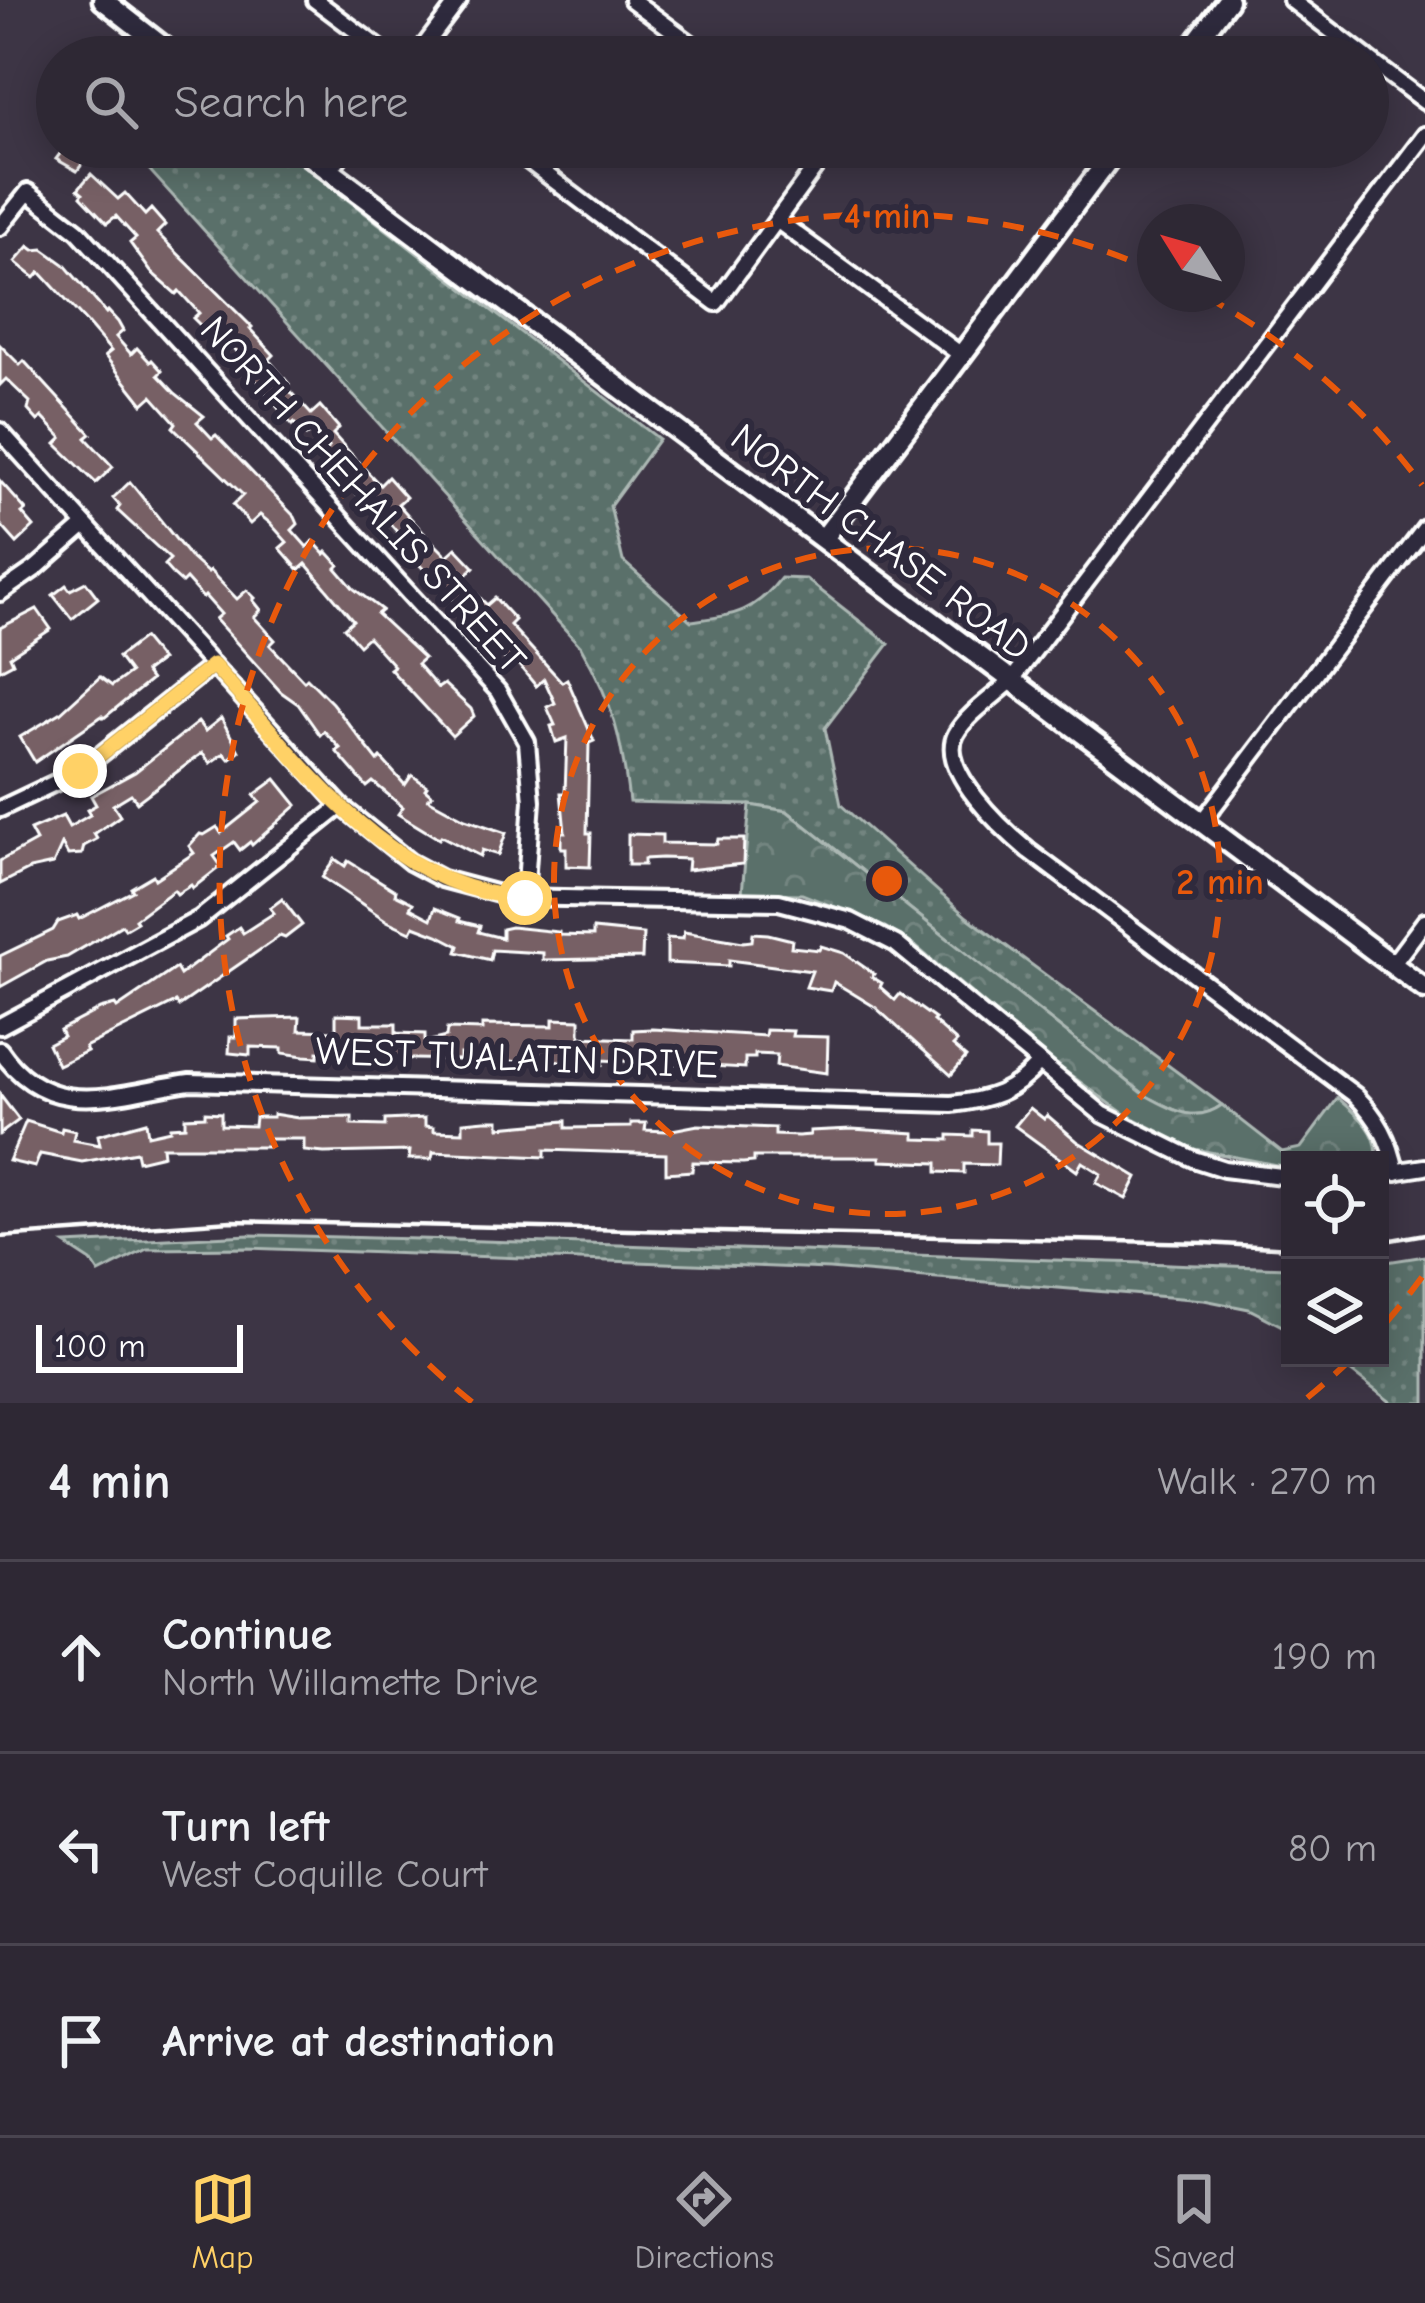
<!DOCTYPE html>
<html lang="en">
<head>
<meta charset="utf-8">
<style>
  :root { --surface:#2e2834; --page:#36303c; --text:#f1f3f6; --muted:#a7a6ac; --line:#49444f; --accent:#ffd166 }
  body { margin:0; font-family:"Comic Neue",sans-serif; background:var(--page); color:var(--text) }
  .controls { position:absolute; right:36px; bottom:36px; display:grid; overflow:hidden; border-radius:0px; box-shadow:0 6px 30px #0003 }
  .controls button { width:108px; height:108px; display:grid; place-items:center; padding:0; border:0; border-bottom:3px solid var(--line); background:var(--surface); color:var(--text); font:60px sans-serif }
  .compass { position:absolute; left:1137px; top:204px; width:108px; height:108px; border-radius:50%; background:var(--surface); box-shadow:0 6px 30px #0003; rotate:307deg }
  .scale { position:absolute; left:36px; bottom:30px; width:207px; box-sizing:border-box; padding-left:12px; border:6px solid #fff; border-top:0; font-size:33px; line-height:42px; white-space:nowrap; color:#fff; -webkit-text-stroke:9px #2f2a3d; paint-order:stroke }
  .stop { position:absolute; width:36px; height:36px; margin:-27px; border:9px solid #ffd166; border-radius:50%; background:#fff }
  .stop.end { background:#ffd166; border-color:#fff; box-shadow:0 3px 12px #0008 }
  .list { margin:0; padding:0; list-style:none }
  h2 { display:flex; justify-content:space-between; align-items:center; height:156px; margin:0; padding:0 48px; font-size:51px }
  h2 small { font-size:39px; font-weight:400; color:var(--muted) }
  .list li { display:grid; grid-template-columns:78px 1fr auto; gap:36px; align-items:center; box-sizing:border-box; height:192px; padding:0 48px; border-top:3px solid var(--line) }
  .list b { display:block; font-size:45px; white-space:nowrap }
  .list p { margin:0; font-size:39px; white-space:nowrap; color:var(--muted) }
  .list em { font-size:39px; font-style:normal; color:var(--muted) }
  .icon { flex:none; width:66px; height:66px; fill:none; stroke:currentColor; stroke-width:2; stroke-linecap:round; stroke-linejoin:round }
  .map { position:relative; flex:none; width:1425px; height:1403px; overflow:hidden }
  .search { position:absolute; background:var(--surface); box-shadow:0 6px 30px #0003; left:36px; right:36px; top:36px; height:132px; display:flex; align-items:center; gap:30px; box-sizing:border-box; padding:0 42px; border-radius:66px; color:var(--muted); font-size:45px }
  .sheet { height:732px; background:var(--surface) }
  nav { display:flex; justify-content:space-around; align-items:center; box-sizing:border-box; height:168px; border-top:3px solid var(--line); background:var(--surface); font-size:33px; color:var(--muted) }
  nav a { display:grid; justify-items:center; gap:6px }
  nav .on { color:var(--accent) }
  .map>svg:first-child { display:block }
  .grass { fill:url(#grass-dots); stroke:#acb8b4; stroke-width:3 }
  .park { fill:url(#park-crowns); stroke:#acb8b4; stroke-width:3 }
  .building { fill:#776165; stroke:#fff; stroke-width:3 }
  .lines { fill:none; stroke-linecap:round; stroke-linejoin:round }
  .street-casing { stroke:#fff; stroke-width:22 }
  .secondary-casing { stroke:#fff; stroke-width:27 }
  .street { stroke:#2f2a3d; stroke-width:14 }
  .secondary { stroke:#2f2a3d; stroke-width:18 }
  .rail { stroke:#fff; stroke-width:4.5 }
  .route { stroke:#ffd166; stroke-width:15 }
  .ring { fill:none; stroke:#e8590c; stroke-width:6; stroke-dasharray:21 15 }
  .labels { text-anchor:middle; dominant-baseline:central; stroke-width:12; stroke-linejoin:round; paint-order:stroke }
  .street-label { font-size:39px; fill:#fff; stroke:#2f2a3d }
  .centre { fill:#e8590c; stroke:#2f2a3d; stroke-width:6 }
  .ring-label { font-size:36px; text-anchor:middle; font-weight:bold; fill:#e8590c; stroke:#2f2a3d; stroke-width:12; stroke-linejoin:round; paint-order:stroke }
</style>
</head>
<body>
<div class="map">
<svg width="1425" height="1403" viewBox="0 0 1425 1403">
  <defs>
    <pattern id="grass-dots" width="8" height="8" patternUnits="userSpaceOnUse" patternTransform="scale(3)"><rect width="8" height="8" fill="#5a706a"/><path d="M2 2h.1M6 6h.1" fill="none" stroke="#738580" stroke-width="1.8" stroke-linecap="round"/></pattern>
    <pattern id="park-crowns" width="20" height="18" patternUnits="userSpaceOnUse" patternTransform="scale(3)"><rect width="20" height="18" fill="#5a706a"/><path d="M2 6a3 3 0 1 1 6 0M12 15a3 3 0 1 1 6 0" fill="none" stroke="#738580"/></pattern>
  </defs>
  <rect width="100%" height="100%" fill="#3d3545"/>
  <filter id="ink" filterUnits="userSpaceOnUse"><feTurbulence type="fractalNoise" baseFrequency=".00833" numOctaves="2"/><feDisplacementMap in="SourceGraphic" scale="24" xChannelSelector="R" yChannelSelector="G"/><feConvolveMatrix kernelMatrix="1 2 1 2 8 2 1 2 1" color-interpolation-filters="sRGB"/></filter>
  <g filter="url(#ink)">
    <g class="grass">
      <path d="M121,147H279L659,439L610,506L623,561L691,621C734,615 753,614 781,578L806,579L889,644L825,728L841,805L967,917L1222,1105C1194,1125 1172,1109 1145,1095L787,811L750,805L629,802C622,740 613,702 581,647L145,165Z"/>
      <path d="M250,1235C597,1242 943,1257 1290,1268V1330L1249,1309L1204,1300L829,1269L247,1248L147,1249L99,1273L91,1261L65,1244Z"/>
      <polygon points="1425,1256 1425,1403 1392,1403 1333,1358 1380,1358 1380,1263"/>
    </g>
    <path class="park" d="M750,805L787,811L1145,1095C1172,1109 1194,1125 1222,1105L1282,1152L1301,1148L1338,1098C1357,1114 1381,1133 1376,1159L1290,1160V1167L1282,1166L1194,1149L1123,1113L1058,1066L914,945L885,927L802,894L742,893Z"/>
    <g class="building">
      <polygon points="65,147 81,147 90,154 77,171 56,159"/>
      <polygon points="91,174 118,199 125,193 145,215 151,209 165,225 157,233 252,327 250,329 274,355 269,360 289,384 286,387 311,414 320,406 339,428 333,434 361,465 380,485 388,477 406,497 398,504 423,532 447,556 456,548 474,567 462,579 487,605 495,598 515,620 510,625 562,682 567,679 594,741 589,743 587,833 591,833 590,867 566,866 566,848 561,848 561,832 565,832 561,793 565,793 567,738 556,742 551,726 555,725 547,707 555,703 544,679 536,686 517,663 512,667 501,655 505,651 498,644 502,640 487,624 482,628 469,616 412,557 416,553 384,517 379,521 339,472 336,474 327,463 322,453 329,447 314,429 306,436 294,423 292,425 252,376 249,379 239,369 246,362 232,346 228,350 207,326 204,329 193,318 199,313 179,291 176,294 151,272 130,243 136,238 116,216 107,223 81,196 83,193 78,189"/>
      <polygon points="29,246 34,250 43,249 64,264 106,313 108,311 118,322 123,331 116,337 131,354 137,348 150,362 152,360 162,371 158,375 175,393 204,416 197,422 212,438 216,435 295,517 298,524 292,530 307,547 313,541 325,554 327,552 339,565 336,568 354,589 382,610 377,614 424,658 417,664 438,688 444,684 471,709 474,716 452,736 390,669 394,666 368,637 359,645 344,628 353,620 306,564 299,570 280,548 287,542 270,523 260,515 250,524 233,505 243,495 173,427 176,423 152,396 143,404 105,356 111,351 87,323 40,272 35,278 15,262"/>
      <polygon points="0,345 20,365 24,361 91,434 86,438 113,467 96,483 56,444 62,438 42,417 38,421 28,410 30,402 6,379 0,385"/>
      <polygon points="0,481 26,510 22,513 34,527 17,543 0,524"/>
      <polygon points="130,482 190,557 208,573 210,571 237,599 247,590 255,598 253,600 261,610 254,617 275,640 270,645 304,681 307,678 332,703 378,761 381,758 405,785 412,775 427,786 425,789 432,795 428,799 465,819 506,833 498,855 482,850 480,856 441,836 439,839 398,814 403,807 373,782 367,787 336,751 340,748 324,731 320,735 298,704 281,692 215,619 221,614 205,596 203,598 186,579 182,583 172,574 164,565 170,559 117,510 120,506 113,498"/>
      <polygon points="86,582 98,598 72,619 53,595 66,585 70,590"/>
      <polygon points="37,609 51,629 10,656 13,663 0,670 0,628"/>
      <polygon points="143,638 161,660 145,672 151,680 104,718 102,716 35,762 20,737 60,713 100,677 112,686 130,673 118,657"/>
      <polygon points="221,718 239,751 229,759 224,753 210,763 202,753 137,802 131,794 113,805 120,816 94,834 97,839 84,846 82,854 68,855 62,844 53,864 30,869 0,884 0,861 36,841 30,830 63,816 69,827 90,815 87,810 96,805 91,796 135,772 198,722 205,731"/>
      <polygon points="276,779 297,805 252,845 250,842 240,850 234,842 214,856 221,866 193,888 191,885 177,894 174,890 135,919 137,922 125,929 122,925 67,957 47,961 0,987 0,956 53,930 58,922 77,915 79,919 133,891 131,888 153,875 155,879 194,853 189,846 200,834 204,835 217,827 221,833 260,802 254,795"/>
      <polygon points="628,834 662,835 662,843 717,844 718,839 744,839 743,864 687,870 688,859 662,858 644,859 644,865 628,865"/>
      <polygon points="335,859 345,866 348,861 396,891 395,894 413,903 410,908 431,919 435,908 460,918 459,921 480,926 478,932 502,938 502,929 511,927 559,932 559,935 593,936 593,929 643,934 642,958 543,960 543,953 492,950 490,960 457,952 459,946 438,935 414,926 411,932 387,921 322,877"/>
      <polygon points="282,899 302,925 285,938 280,936 179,1006 176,1002 85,1047 87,1051 58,1065 48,1044 63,1036 60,1030 100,1009 115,1005 117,1008 176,968 180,975 228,939 226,936 239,927 243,933 274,913 270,908"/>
      <polygon points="684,932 743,942 752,941 753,933 768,934 792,940 791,947 819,950 821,946 844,953 874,974 872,977 882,983 880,987 895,1000 900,994 935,1019 933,1021 957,1042 953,1046 966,1057 951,1075 875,1007 834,982 831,991 806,987 812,971 729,960 729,966 667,963 667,938 683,939"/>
      <polygon points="336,1014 362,1015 362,1024 396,1024 396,1033 425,1034 425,1042 446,1037 447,1029 482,1030 482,1025 553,1026 553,1019 580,1020 580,1037 633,1039 633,1030 653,1029 765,1036 766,1030 793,1031 792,1036 828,1037 827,1073 776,1066 777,1055 755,1054 755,1058 745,1058 745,1068 602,1060 602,1065 587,1064 587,1061 518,1062 491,1058 491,1054 460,1054 460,1060 369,1058 369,1055 318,1052 318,1057 304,1056 282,1053 282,1048 250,1047 250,1055 229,1053 230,1037 236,1037 236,1019 300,1017 299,1030 336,1031"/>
      <polygon points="0,1095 19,1120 0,1134"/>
      <polygon points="1030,1108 1044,1119 1047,1115 1077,1141 1137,1177 1126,1199 1096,1183 1101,1174 1082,1162 1077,1171 1015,1126"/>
      <polygon points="205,1112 221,1113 221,1125 254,1126 255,1117 273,1117 273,1114 298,1118 352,1117 352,1125 385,1126 385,1120 425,1118 425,1126 434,1127 434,1131 463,1132 463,1122 485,1120 499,1120 499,1127 566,1121 566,1128 631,1127 631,1123 646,1123 645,1130 667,1131 698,1125 725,1126 775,1128 775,1135 798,1136 810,1135 810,1131 852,1129 915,1133 915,1139 949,1140 949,1135 973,1136 973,1130 987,1131 987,1143 998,1143 997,1165 964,1164 964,1173 937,1172 937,1163 880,1161 880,1157 754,1157 754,1162 743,1163 693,1162 692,1171 666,1173 666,1154 545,1150 545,1157 433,1152 432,1159 409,1159 410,1151 324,1153 304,1151 304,1139 268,1139 268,1147 162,1147 163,1155 138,1161 136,1152 82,1162 40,1154 35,1167 9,1161 26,1121 61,1132 62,1128 75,1131 73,1140 100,1145 98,1135 146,1122 148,1135 170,1130 170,1127 185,1126 185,1117 205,1116"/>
    </g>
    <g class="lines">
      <defs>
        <g id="street">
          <polyline points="315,0 391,57"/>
          <polyline points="632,0 709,57"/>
          <polyline points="1291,0 1366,57"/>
          <polyline points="416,57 459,0"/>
          <polyline points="1368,59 1425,102"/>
          <polyline points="510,147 716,303 830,147"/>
          <polyline points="1083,147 1105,163"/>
          <polyline points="330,170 347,147"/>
          <polyline points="778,221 960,354"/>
          <polyline points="0,227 28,192 78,231 498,691 527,742 532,801 525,897"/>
          <polyline points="0,431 341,806 410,862 442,879 510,897 779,902 851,921 896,944 1102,1114 1193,1159 1224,1169 1290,1177"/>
          <polyline points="0,593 36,568 85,525"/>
          <polyline points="0,809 80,771 213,665"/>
          <polyline points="1201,823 1425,528"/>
          <polyline points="1392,965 1425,921"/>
          <polyline points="0,1026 199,919 341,806"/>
          <path d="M0,1050C50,1124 118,1092 190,1082L952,1104C988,1100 1014,1092 1038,1064"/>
          <path d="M1396,1172C1390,1140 1378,1118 1355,1095L1029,851C1005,831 937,770 956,734C967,714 995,696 1011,681L1425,135"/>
          <polyline points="1380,1174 1425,1167"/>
        </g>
        <g id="secondary">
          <polyline points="103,0 176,57"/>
          <polyline points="1185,57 1228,0"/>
          <polyline points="298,147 1425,989"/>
          <polyline points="824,538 1118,147"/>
        </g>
      </defs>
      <use href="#street" class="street-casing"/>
      <use href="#secondary" class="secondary-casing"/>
      <use href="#street" class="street"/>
      <use href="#secondary" class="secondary"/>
      <g class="rail">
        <polyline points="0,1237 231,1221 1206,1243 1290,1248"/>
        <polyline points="1380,1242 1425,1234"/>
      </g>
    </g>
  </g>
  <g class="lines" filter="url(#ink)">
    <path class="route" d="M80,771L213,665C300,760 385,890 525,898"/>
  </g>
  <g class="ring">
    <circle cx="887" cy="881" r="333"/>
    <path d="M1422 1277A666 666 0 0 1 1382 1327M1350 1360A666 666 0 0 1 1302 1402M472 1402A666 666 0 0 1 1153 270M1205 296A666 666 0 0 1 1422 485"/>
  </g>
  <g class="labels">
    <g class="street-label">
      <text transform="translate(363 495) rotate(48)">NORTH CHEHALIS STREET</text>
      <text transform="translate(881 542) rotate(37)">NORTH CHASE ROAD</text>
      <text transform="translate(517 1058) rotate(2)">WEST TUALATIN DRIVE</text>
    </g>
  </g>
  <circle cx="887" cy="881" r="18" class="centre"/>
  <g class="ring-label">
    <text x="887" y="228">4 min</text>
    <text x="1220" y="894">2 min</text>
  </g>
</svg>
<div class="controls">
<button><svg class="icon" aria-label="locate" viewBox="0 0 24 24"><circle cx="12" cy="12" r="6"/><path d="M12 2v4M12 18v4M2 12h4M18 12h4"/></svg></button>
<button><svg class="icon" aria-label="layers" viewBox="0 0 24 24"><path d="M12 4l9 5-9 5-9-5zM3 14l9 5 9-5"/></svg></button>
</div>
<svg class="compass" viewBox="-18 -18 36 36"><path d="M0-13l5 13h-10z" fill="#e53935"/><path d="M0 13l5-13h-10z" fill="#a7a6ac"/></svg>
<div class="scale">100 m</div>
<div class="stop" style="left:525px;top:898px"></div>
<div class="stop end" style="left:80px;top:771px"></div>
<div class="search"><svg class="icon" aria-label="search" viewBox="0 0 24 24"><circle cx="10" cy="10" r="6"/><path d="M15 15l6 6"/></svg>Search here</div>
</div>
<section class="sheet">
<h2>4 min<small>Walk · 270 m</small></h2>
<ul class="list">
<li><svg class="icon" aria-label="ahead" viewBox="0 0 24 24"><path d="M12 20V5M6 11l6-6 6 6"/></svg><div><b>Continue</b><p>North Willamette Drive</p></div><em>190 m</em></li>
<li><svg class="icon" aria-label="left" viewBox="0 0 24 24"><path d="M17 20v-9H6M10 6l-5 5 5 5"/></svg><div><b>Turn left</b><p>West Coquille Court</p></div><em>80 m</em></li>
<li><svg class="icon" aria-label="arrive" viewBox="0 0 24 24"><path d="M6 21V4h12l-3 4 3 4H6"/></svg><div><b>Arrive at destination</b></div></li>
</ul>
</section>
<nav>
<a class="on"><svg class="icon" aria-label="map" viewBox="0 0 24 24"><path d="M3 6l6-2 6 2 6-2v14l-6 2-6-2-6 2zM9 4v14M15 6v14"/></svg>Map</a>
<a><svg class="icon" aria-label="directions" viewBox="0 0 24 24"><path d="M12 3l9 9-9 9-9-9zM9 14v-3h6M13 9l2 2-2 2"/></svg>Directions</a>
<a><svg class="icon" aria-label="saved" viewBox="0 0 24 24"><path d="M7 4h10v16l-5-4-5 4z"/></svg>Saved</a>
</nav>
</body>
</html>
